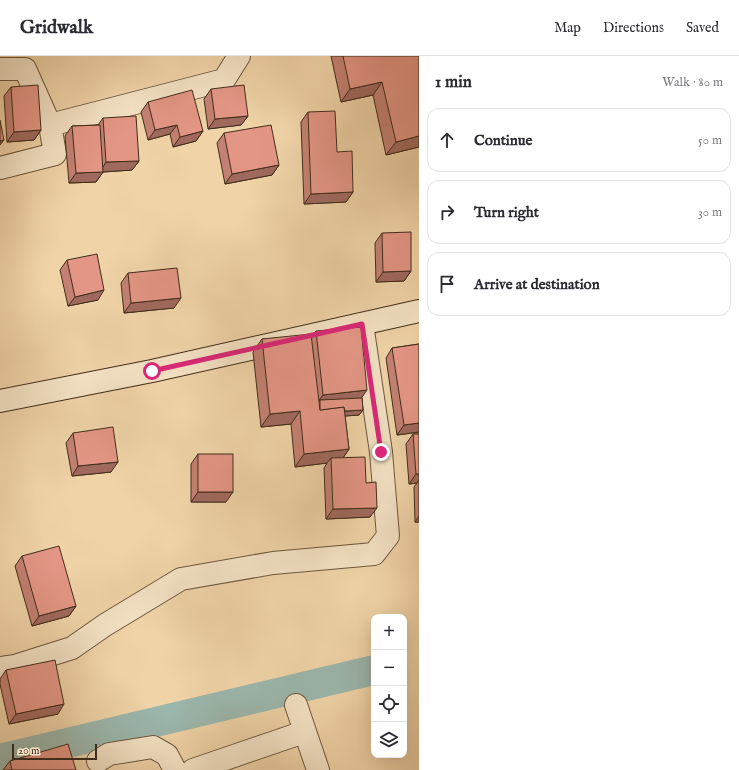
<!DOCTYPE html>
<html lang="en">
<head>
<meta charset="utf-8">
<style>
  :root { --surface:#fff; --page:#f7f7f7; --text:#2b2b33; --muted:#7c7c81; --line:#e1e1e2 }
  body { margin:0; font-family:"IM FELL English",serif; background:var(--page); color:var(--text) }
  .controls { position:absolute; right:12px; bottom:12px; display:grid; overflow:hidden; border-radius:8px; box-shadow:0 4px 16px #0002 }
  .controls button { width:36px; height:36px; display:grid; place-items:center; padding:0; border:0; border-bottom:1px solid var(--line); background:var(--surface); color:var(--text); font:20px sans-serif }
  .scale { position:absolute; left:12px; bottom:10px; width:85px; box-sizing:border-box; padding-left:4px; border:2px solid #412d1a; border-top:0; font-size:11px; line-height:14px; white-space:nowrap; color:#412d1a; -webkit-text-stroke:3px #f5e3c6; paint-order:stroke }
  .stop { position:absolute; width:12px; height:12px; margin:-9px; border:3px solid #db2777; border-radius:50%; background:#fff }
  .stop.end { background:#db2777; border-color:#fff; box-shadow:0 1px 4px #0008 }
  .list { margin:0; padding:0; list-style:none }
  h2 { display:flex; justify-content:space-between; align-items:center; height:52px; margin:0; padding:0 16px; font-size:17px }
  h2 small { font-size:13px; font-weight:400; color:var(--muted) }
  .list li { display:grid; grid-template-columns:26px 1fr auto; gap:12px; align-items:center; box-sizing:border-box; height:64px; margin:0 8px 8px; padding:0 8px; border:1px solid var(--line); border-radius:12px }
  .list b { display:block; font-size:15px; white-space:nowrap }
  .list em { font-size:13px; font-style:normal; color:var(--muted) }
  .icon { flex:none; width:22px; height:22px; fill:none; stroke:currentColor; stroke-width:2; stroke-linecap:round; stroke-linejoin:round }
  .map { position:relative; flex:none; width:419px; height:714px; overflow:hidden }
  header { display:flex; align-items:center; gap:24px; box-sizing:border-box; height:56px; padding:0 20px; background:var(--surface); border-bottom:1px solid var(--line) }
  header strong { font-size:19px }
  nav { display:flex; gap:22px; margin-inline-start:auto; font-size:14px }
  main { display:flex }
  aside { flex:1; background:var(--surface) }
  .map>svg:first-child { display:block }
  .lines { fill:none; stroke-linecap:round; stroke-linejoin:round }
  .canal { stroke:#9bb7ad; stroke-width:30 }
  .street-casing { stroke:#6d573e; stroke-width:24 }
  .secondary-casing { stroke:#412d1a; stroke-width:24 }
  .street { stroke:#f5e3c6; stroke-width:22 }
  .secondary { stroke:#f5e3c6; stroke-width:22 }
  .wall { fill:#c48173; stroke:#412d1a }
  .shaded-wall { fill:#a0695e; stroke:#412d1a }
  .building { fill:#e49686; stroke:#412d1a }
  .route { stroke:#db2777; stroke-width:5 }
</style>
</head>
<body>
<header>
<strong>Gridwalk</strong>
<nav><a>Map</a><a>Directions</a><a>Saved</a></nav>
</header>
<main>
<div class="map">
<svg width="419" height="714" viewBox="0 0 419 714">
  <rect width="100%" height="100%" fill="#f0d4a8"/>
  <filter id="stains"><feTurbulence type="fractalNoise" baseFrequency=".005" numOctaves="4"/><feColorMatrix values="0 0 0 0 .2 0 0 0 0 .09 0 0 0 0 .02 0 0 0 .5 -.17"/></filter>
  <radialGradient id="worn" r=".72"><stop offset=".6" stop-color="#630" stop-opacity="0"/><stop offset="1" stop-color="#630" stop-opacity=".3"/></radialGradient>
  <g class="lines">
    <polyline class="canal" points="0,703 374,614"/>
    <defs>
      <g id="street">
        <polyline points="0,13 25,13 50,69 224,24 239,0"/>
        <polyline points="0,112 55,98 50,69"/>
        <polyline points="0,612 15,610 72,592 105,569 181,523 273,507 374,498 388,480 381,396 362,268"/>
        <polyline points="296,649 318,714"/>
        <polyline points="98,705 109,698 153,691 167,699 175,714"/>
        <polyline points="193,714 304,676"/>
      </g>
      <polyline id="secondary" points="0,345 152,315 419,255"/>
    </defs>
    <use href="#street" class="street-casing"/>
    <use href="#secondary" class="secondary-casing"/>
    <use href="#street" class="street"/>
    <use href="#secondary" class="secondary"/>
  </g>
  <g class="wall">
    <polygon points="331,0 419,0 419,91 386,99 373,39 341,46"/>
    <polygon points="11,31 41,74 34,84 7,86 4,40"/>
    <polygon points="211,33 248,60 241,69 208,73 204,43"/>
    <polygon points="148,46 203,75 196,85 173,91 170,78 148,84 141,56"/>
    <polygon points="308,56 337,96 353,136 346,146 304,148 301,66"/>
    <polygon points="103,62 139,105 132,114 103,116 96,126 69,127 65,80 72,70 98,69"/>
    <polygon points="224,77 279,109 272,119 225,128 217,87"/>
    <polygon points="382,177 411,215 404,225 376,226 375,187"/>
    <polygon points="67,204 98,244 68,250 60,214"/>
    <polygon points="128,217 174,252 124,257 121,227"/>
    <polygon points="316,275 362,342 363,354 359,359 345,360 349,393 343,402 366,427 370,461 326,463 324,412 327,407 295,411 291,368 261,371 253,296 262,283 312,282"/>
    <polygon points="419,288 419,376 397,379 386,302 392,292"/>
    <polygon points="73,377 111,416 72,420 66,387"/>
    <polygon points="413,378 419,378 419,466 415,466 414,431 417,427 409,428 406,388"/>
    <polygon points="198,398 226,446 191,446 191,408"/>
    <polygon points="22,500 76,550 69,560 32,570 15,510"/>
    <polygon points="6,614 58,658 9,668 0,628 0,623"/>
    <polygon points="10,705 76,714 3,714"/>
  </g>
  <g class="shaded-wall">
    <polygon points="382,26 373,39 341,46 350,33"/>
    <polygon points="248,60 241,69 208,73 215,63"/>
    <polygon points="177,69 170,78 148,84 155,74"/>
    <polygon points="41,74 34,84 7,86 14,76"/>
    <polygon points="203,75 196,85 173,91 180,81"/>
    <polygon points="419,80 419,91 386,99 396,86"/>
    <polygon points="4,84 0,89 0,85"/>
    <polygon points="139,105 132,114 103,116 96,126 69,127 76,117 100,116 106,106"/>
    <polygon points="279,109 272,119 225,128 232,118"/>
    <polygon points="353,136 346,146 304,148 311,138"/>
    <polygon points="411,215 404,225 376,226 383,216"/>
    <polygon points="104,234 98,244 68,250 75,241"/>
    <polygon points="181,242 174,252 124,257 131,247"/>
    <polygon points="367,334 360,344 320,344 317,348 316,348 323,339"/>
    <polygon points="363,354 359,359 317,362 321,357"/>
    <polygon points="300,355 291,368 261,371 270,358"/>
    <polygon points="419,367 419,376 397,379 404,369"/>
    <polygon points="349,393 340,406 331,402 327,407 295,411 304,398"/>
    <polygon points="118,406 111,416 72,420 78,410"/>
    <polygon points="416,418 419,418 419,424 417,427 409,428"/>
    <polygon points="198,436 233,436 226,446 191,446"/>
    <polygon points="377,452 370,461 326,463 333,453"/>
    <polygon points="419,460 419,466 415,466"/>
    <polygon points="76,550 69,560 32,570 39,560"/>
    <polygon points="64,648 58,658 9,668 16,658"/>
  </g>
  <g class="building">
    <polygon points="343,0 419,0 419,80 396,86 382,26 350,33"/>
    <polygon points="38,29 41,74 14,76 11,31"/>
    <polygon points="244,29 248,60 215,63 211,33"/>
    <polygon points="192,34 203,75 180,81 177,69 155,74 148,46"/>
    <polygon points="335,55 337,96 352,95 353,136 311,138 308,56"/>
    <polygon points="136,60 139,105 106,106 103,62"/>
    <polygon points="0,64 4,84 0,85"/>
    <polygon points="100,69 103,116 76,117 72,70"/>
    <polygon points="271,69 279,109 232,118 224,77"/>
    <polygon points="411,176 411,215 383,216 382,177"/>
    <polygon points="97,198 104,234 75,241 67,204"/>
    <polygon points="177,212 181,242 131,247 128,217"/>
    <polygon points="361,271 367,334 323,339 316,275"/>
    <polygon points="311,278 320,354 344,351 349,393 304,398 300,355 270,358 262,283"/>
    <polygon points="419,288 419,367 404,369 392,292"/>
    <polygon points="362,342 363,354 345,355 344,351 320,354 320,344"/>
    <polygon points="113,371 118,406 78,410 73,377"/>
    <polygon points="413,378 419,378 419,418 416,418"/>
    <rect x="198" y="398" width="35" height="38"/>
    <polygon points="365,401 366,427 376,426 377,452 333,453 331,402"/>
    <polygon points="59,490 76,550 39,560 22,500"/>
    <polygon points="55,604 64,648 16,658 6,614"/>
    <polygon points="68,688 76,714 12,714 10,705"/>
  </g>
  <g class="lines">
    <polyline class="route" points="152,315 362,268 381,396"/>
  </g>
  <rect width="100%" height="100%" filter="url(#stains)"/>
  <rect width="100%" height="100%" fill="url(#worn)"/>
</svg>
<div class="controls">
<button>+</button>
<button>−</button>
<button><svg class="icon" aria-label="locate" viewBox="0 0 24 24"><circle cx="12" cy="12" r="6"/><path d="M12 2v4M12 18v4M2 12h4M18 12h4"/></svg></button>
<button><svg class="icon" aria-label="layers" viewBox="0 0 24 24"><path d="M12 4l9 5-9 5-9-5zM3 14l9 5 9-5"/></svg></button>
</div>
<div class="scale">20 m</div>
<div class="stop" style="left:152px;top:315px"></div>
<div class="stop end" style="left:381px;top:396px"></div>
</div>
<aside>
<h2>1 min<small>Walk · 80 m</small></h2>
<ul class="list">
<li><svg class="icon" aria-label="ahead" viewBox="0 0 24 24"><path d="M12 20V5M6 11l6-6 6 6"/></svg><div><b>Continue</b></div><em>50 m</em></li>
<li><svg class="icon" aria-label="right" viewBox="0 0 24 24"><path d="M7 20v-9h11M14 6l5 5-5 5"/></svg><div><b>Turn right</b></div><em>30 m</em></li>
<li><svg class="icon" aria-label="arrive" viewBox="0 0 24 24"><path d="M6 21V4h12l-3 4 3 4H6"/></svg><div><b>Arrive at destination</b></div></li>
</ul>
</aside>
</main>
</body>
</html>
